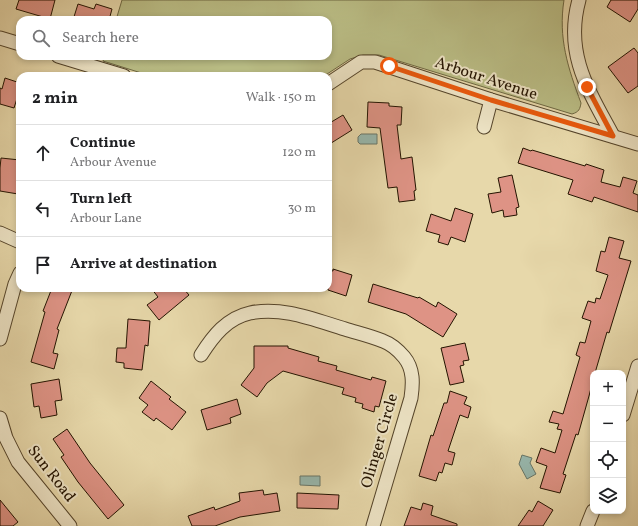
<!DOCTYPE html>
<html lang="en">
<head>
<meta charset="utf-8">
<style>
  :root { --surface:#fff; --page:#f2f2f2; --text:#202124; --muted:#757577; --line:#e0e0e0 }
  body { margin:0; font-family:Vollkorn,serif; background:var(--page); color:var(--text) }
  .controls { position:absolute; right:12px; bottom:12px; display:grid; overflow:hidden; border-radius:8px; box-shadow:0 2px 6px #0003 }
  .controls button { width:36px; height:36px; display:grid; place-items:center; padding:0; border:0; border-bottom:1px solid var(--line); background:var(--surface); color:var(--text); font:20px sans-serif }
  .stop { position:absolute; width:12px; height:12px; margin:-9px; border:3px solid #ea580c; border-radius:50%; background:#fff }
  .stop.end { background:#ea580c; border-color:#fff; box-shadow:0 1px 4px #0008 }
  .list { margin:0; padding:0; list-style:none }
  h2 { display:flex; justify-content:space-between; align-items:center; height:52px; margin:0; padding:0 16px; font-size:17px }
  h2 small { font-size:13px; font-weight:400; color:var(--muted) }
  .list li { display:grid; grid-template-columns:26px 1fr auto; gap:12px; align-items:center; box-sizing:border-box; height:56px; padding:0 16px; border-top:1px solid var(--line) }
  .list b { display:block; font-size:15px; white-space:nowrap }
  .list p { margin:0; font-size:13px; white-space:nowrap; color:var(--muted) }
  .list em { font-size:13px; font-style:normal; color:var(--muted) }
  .icon { flex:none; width:22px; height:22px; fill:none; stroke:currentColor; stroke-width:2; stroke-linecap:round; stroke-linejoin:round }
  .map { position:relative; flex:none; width:638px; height:526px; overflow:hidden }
  .search { position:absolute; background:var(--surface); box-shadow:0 2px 6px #0003; left:16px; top:16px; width:316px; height:44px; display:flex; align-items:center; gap:10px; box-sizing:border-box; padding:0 14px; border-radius:12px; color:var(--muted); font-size:15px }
  .panel { position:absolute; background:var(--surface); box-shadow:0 2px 6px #0003; left:16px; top:72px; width:316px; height:220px; border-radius:12px }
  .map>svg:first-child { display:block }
  .green { fill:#babd85; stroke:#6e6842 }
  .water { fill:#98b9af; stroke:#697769 }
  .building { fill:#de9385; stroke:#231300 }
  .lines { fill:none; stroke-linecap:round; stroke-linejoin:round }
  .minor-casing { stroke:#54442a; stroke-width:15 }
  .minor { stroke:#efe6c8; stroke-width:13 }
  .route { stroke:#ea580c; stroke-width:5 }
  .labels { text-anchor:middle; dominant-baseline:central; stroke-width:4; stroke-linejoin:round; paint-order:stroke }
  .street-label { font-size:16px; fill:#231300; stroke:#efe6c8 }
</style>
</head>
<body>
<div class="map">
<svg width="638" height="526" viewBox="0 0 638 526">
  <rect width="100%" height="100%" fill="#e7d8aa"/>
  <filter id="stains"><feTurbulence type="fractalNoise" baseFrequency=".005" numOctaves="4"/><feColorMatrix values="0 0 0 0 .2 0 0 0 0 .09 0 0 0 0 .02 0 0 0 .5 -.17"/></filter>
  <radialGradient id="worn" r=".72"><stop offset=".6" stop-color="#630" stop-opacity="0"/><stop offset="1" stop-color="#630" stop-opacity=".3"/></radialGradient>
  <path class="green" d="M122,0H564C558,38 568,68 581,103C580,109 579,112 572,114L379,55H363L350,59L324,76H151L103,61L105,56H328V20H116Z"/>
  <g class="water">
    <polygon points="361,134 377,134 377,144 360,144 358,142 358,137"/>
    <polygon points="522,455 532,458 530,463 536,474 527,479 519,464"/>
    <polygon points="300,476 320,476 320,486 300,485"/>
  </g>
  <g class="building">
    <polygon points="19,0 55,0 50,19 16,9"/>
    <polygon points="611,0 638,0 638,9 630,22 607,7"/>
    <polygon points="78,4 94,9 96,4 112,9 109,20 73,20"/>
    <polygon points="634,48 638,53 638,86 628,93 608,67"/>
    <polygon points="5,78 20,83 20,89 14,108 0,104 0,88 2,89"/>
    <polygon points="368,102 389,103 389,106 402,107 401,125 397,125 401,159 412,157 416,190 414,191 415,200 399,202 397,187 388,188 380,128 367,127"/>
    <polygon points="343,115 352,130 328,145 328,124"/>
    <polygon points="523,148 531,151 532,150 585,166 586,164 604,170 601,182 620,187 623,177 637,181 633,193 638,195 638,212 594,197 592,202 568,194 573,180 518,163"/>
    <polygon points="1,158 20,160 20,183 19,183 18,194 0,191 0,168"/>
    <polygon points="512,175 519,207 516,208 517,215 504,217 503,210 492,213 488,194 501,192 498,178"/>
    <polygon points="455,208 473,214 465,242 451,237 448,245 438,242 440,235 426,231 431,214 451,221"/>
    <polygon points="609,237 624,241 619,258 631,261 609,333 607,332 595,373 593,373 593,380 589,396 578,435 576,434 563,474 566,475 560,493 540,488 547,466 536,462 541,448 555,453 562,430 557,429 559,424 549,422 553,411 563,414 580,357 576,355 580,342 585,343 591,321 582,318 588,301 595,303 596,298 600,299 608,275 596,271 601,251 605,252"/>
    <polygon points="333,269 352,275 346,296 328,290 328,270 333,271"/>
    <polygon points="373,284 418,298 419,297 436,307 438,302 457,314 443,337 406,314 368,302"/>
    <polygon points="52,288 73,288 57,329 59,330 53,353 58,354 54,369 31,362 45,312 43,311"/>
    <polygon points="151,288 183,288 189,295 159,320 147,305 158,297"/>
    <polygon points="128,319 150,321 148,346 145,345 142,370 124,368 124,363 116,362 117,348 126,348"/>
    <polygon points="465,343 469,360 463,361 464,365 460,366 464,382 450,385 441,348"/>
    <polygon points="254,346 288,346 288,348 319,357 318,361 337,366 336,370 371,380 372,377 386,381 379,407 375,406 374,412 362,408 363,404 355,402 356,398 342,394 344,388 283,371 267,383 257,397 241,385 254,368"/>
    <polygon points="59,379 62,400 55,401 57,415 41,418 39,406 34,407 31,384"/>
    <polygon points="151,381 171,397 169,399 186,412 172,430 156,418 154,421 142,412 148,405 139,398"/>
    <polygon points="450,391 467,397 464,404 471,407 468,418 460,415 448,451 455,453 452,465 445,463 442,473 439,472 436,481 419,476 431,435 433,436 444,403 447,403"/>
    <polygon points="237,399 241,414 230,418 231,423 207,430 201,410"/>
    <polygon points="67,429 90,463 124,505 108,519 78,482 61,457 64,455 53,439"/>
    <polygon points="263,490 264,495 277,493 280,511 240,517 215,526 192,526 188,516 214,507 215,510 240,501 239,493"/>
    <polygon points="297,493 339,495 338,509 297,508"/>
    <polygon points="0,500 18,522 13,526 0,526"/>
    <polygon points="538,501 553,510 543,526 518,526 529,510 532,512"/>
    <polygon points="423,503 433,506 431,515 457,524 457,526 404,526 411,507 421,510"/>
  </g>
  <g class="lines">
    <defs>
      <g id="minor">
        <path d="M579,0C564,54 589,91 613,136"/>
        <polyline points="0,38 20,44"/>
        <polyline points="58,56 124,76"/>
        <polyline points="328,84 361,62 375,62 491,100 638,144"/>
        <polyline points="484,127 491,100"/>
        <polyline points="0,233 20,242"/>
        <polyline points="0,339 15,284 20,273"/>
        <path d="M201,355C213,336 227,318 250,313C282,306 315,320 345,329C358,333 371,336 383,341C391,344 399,351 404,357C414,369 413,384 411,398L373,526"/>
        <polyline points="623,415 638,366"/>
        <polyline points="0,418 6,438 18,462 70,526"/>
        <polyline points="587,526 593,511"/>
      </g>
    </defs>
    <use href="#minor" class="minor-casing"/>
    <use href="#minor" class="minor"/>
  </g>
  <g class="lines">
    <polyline class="route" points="389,66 491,100 613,136 587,87"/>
  </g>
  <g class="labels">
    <g class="street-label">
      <text transform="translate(486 79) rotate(18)">Arbour Avenue</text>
      <text transform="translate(380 441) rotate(-74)">Olinger Circle</text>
      <text transform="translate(51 474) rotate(52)">Sun Road</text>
    </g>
  </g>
  <rect width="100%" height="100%" filter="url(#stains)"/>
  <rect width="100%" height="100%" fill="url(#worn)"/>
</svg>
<div class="controls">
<button>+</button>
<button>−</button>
<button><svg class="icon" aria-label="locate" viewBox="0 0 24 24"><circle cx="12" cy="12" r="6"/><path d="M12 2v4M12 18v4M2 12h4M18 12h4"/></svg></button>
<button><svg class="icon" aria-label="layers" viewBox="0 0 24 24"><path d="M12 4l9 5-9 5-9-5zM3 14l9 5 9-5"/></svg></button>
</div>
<div class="stop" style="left:389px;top:66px"></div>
<div class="stop end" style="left:587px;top:87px"></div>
<div class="search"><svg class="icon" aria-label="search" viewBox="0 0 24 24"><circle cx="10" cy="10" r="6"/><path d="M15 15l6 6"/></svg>Search here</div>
<section class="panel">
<h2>2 min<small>Walk · 150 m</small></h2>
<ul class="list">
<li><svg class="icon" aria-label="ahead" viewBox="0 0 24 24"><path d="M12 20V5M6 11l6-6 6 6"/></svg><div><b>Continue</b><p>Arbour Avenue</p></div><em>120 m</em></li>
<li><svg class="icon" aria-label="left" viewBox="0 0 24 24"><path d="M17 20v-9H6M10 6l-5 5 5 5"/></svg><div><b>Turn left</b><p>Arbour Lane</p></div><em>30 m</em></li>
<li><svg class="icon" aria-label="arrive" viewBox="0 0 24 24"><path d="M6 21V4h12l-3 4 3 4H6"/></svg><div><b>Arrive at destination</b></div></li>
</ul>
</section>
</div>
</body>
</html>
